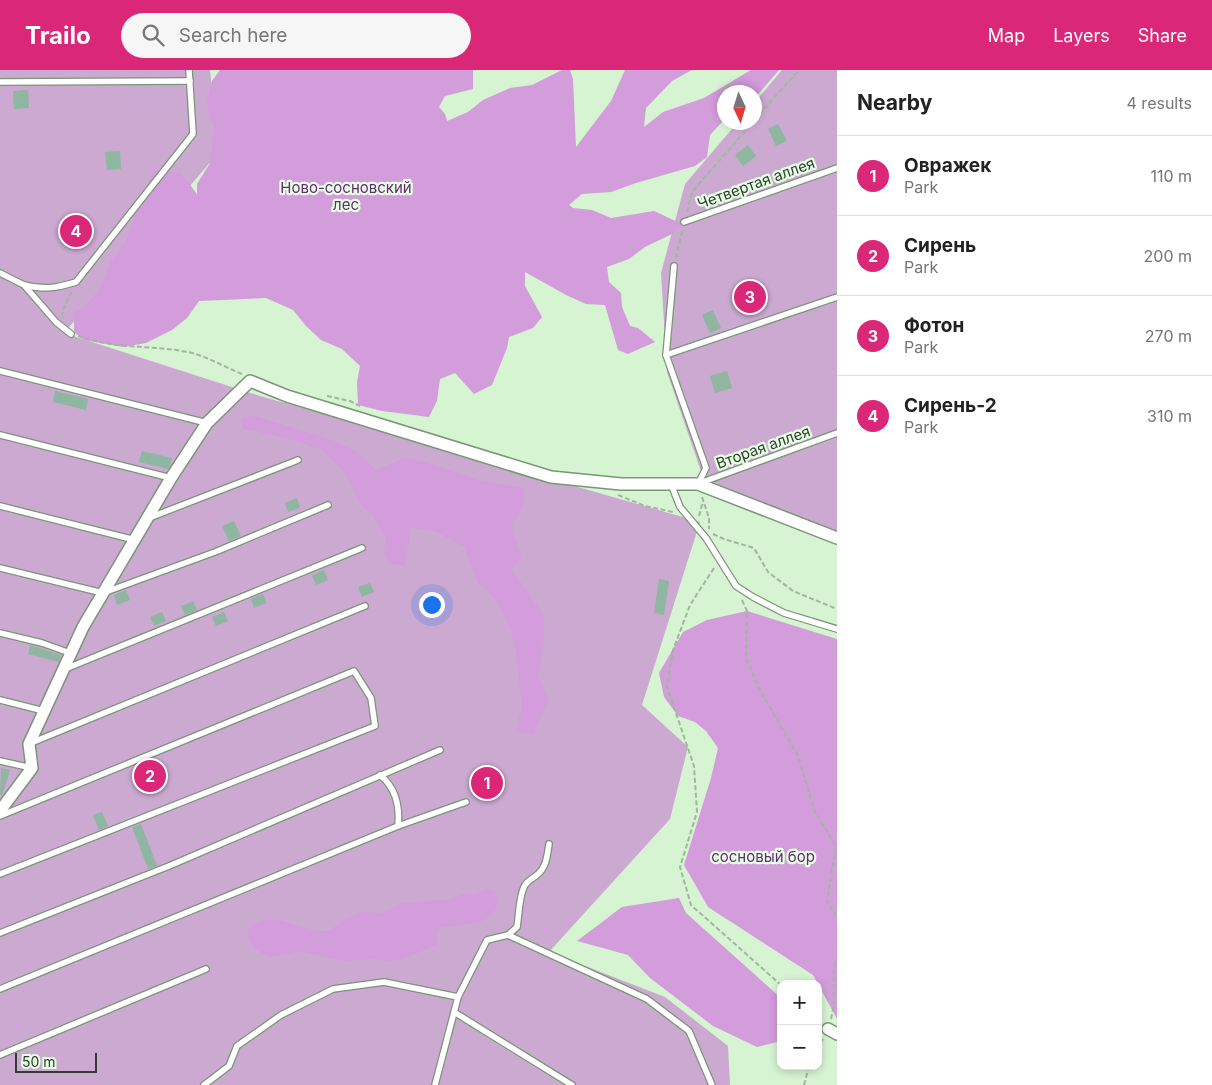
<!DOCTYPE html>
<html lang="en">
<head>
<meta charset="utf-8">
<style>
  :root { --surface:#fff; --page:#f6f6f6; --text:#222; --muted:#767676; --line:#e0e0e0; --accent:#db2777 }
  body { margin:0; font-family:Inter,sans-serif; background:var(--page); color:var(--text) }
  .controls { position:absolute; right:15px; bottom:15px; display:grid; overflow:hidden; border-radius:10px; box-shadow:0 2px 8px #0003 }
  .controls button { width:45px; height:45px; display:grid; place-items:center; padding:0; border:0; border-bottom:1px solid var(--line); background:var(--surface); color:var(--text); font:25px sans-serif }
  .compass { position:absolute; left:717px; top:15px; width:45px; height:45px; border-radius:50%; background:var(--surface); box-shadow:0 2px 8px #0003; rotate:176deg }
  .scale { position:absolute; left:15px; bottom:12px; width:82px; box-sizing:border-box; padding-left:5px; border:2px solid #313d30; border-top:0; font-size:14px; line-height:18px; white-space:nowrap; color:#313d30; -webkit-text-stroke:4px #e7ffe4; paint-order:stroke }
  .you { position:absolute; left:431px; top:534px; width:18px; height:18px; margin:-12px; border:4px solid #fff; border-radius:50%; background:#1a73e8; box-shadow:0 0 0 8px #1a73e833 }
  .badge { display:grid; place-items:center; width:32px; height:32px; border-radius:50%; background:var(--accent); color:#fff; font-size:16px; font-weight:700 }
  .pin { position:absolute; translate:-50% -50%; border:2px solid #fff; box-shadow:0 1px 5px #0006 }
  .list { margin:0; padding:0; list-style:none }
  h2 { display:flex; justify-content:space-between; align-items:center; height:65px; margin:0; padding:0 20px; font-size:21px }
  h2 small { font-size:16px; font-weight:400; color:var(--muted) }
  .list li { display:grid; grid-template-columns:32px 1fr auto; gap:15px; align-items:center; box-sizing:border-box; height:80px; padding:0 20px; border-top:1px solid var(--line) }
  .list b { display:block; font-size:19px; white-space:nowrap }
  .list p { margin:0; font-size:16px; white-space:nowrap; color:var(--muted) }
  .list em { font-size:16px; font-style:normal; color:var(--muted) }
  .icon { flex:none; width:28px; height:28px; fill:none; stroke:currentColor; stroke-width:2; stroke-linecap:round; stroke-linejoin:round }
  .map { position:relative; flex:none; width:837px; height:1015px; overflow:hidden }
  header { display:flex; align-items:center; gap:30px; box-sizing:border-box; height:70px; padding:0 25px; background:var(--accent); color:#fff }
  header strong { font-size:24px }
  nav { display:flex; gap:28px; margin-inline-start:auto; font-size:18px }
  .search { width:350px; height:45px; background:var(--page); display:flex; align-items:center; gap:12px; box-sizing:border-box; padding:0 18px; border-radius:28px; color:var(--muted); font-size:19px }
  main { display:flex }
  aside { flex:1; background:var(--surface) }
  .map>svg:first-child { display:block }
  .green { fill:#cba9d1 }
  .forest { fill:#d39cdb }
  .building { fill:#8eb6a1 }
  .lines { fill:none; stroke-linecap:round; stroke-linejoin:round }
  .lane-casing { stroke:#7a9577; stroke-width:8 }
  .street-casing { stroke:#7a9577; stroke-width:14 }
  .path { stroke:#a0b79d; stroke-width:2; stroke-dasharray:5 2.5; stroke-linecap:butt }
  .lane { stroke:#fff; stroke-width:5.5 }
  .street { stroke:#fff; stroke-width:11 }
  .labels { text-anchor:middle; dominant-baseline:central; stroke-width:4.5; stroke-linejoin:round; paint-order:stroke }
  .street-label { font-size:15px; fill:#313d30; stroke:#e7ffe4 }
  .park-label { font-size:15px; fill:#692873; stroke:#e7ffe4 }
</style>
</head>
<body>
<header>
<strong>Trailo</strong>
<div class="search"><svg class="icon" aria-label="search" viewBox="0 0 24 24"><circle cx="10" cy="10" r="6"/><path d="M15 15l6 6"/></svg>Search here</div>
<nav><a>Map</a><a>Layers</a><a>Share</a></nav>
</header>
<main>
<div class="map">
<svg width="837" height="1015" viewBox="0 0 837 1015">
  <rect width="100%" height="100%" fill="#d6f3d2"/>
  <g class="green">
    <polygon points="0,0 210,0 219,82 64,263 257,325 700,452 642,635 688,677 670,749 549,882 665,927 728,976 730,1015 0,1015"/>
    <polygon points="782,0 837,0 837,461 698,414 703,407 667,302 661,203 685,114 737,53 754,52 755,32"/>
  </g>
  <g class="forest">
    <polygon points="220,0 473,0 473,19 445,26 439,37 445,44 447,51 468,42 483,30 510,18 532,15 562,0 570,0 573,9 576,77 611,31 625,0 692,0 672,11 646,38 644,57 663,42 704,28 751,0 779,0 755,28 754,22 724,22 724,50 710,65 707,87 695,96 636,113 611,122 582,124 569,135 573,138 592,140 611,148 654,141 682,154 672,164 645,177 629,189 607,197 609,212 621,223 622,237 630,256 638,258 655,272 628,284 618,280 605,235 586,234 566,225 525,202 525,216 542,247 533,258 509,267 507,278 492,315 474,324 455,303 440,309 437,331 429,347 382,341 358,335 357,312 360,296 342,279 321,270 306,256 293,240 266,228 199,231 187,248 172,260 146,273 123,277 84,270 74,262 74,243 85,236 99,220 110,193 127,169 143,122 155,100 181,103 197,124 197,114 210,93 214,59 207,33 212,11"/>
    <polygon points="255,346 332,370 358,382 376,400 405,388 424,392 478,410 523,418 523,437 514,452 514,465 521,487 512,500 544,545 544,570 538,606 548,630 534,664 516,662 522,637 516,582 510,558 502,539 486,519 479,515 464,477 437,462 411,457 404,496 389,493 384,482 386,470 373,445 359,432 345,403 322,380 293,370 242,358 241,349"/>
    <polygon points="747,541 837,569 837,949 813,905 708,837 684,795 711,708 718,678 706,661 695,652 678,646 664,627 659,603 683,562 707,550"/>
    <path d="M486,819L496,822C504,858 463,853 439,858L436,866L437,875L402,889L385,891L373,889L344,891L299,881L269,887C254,878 250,878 248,859L254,854L265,850H279L316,861H329L349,847L359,843L368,842L382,844L402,833L446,830L468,823L475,825Z"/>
    <polygon points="679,828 686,843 781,928 781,971 757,977 713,956 650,908 628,885 577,871 622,837"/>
  </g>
  <g class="building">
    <polygon points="28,20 29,38 14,39 13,21"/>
    <polygon points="778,54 787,71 776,76 768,59"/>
    <polygon points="748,75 756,86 743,96 735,85"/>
    <polygon points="120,81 121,99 107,100 105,82"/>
    <polygon points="713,240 721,258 710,263 702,245"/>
    <polygon points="727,301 732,318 715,323 710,306"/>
    <polygon points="55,321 88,329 86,340 53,332"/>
    <polygon points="142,381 172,388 170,395 168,399 139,392"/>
    <polygon points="297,428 300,438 288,442 285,433"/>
    <polygon points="234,451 241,466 229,471 222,456"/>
    <polygon points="324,500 328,510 316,515 312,505"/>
    <polygon points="659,509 669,511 664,545 654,543"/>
    <polygon points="370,513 374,522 362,527 358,517"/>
    <polygon points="126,520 130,530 117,535 114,525"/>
    <polygon points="263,524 266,533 254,538 251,529"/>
    <polygon points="193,531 197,540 185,545 181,536"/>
    <polygon points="162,542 166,551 154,556 150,547"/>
    <polygon points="224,542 228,551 216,556 212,547"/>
    <polygon points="30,575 61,585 59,592 28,584"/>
    <polygon points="1,698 10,700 2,725 0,725"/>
    <polygon points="102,742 108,756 99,760 93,745"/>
    <polygon points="141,754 157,796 148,799 132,757"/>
  </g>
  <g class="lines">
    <defs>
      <g id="lane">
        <polyline points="0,12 190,11"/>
        <polyline points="684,152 837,98"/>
        <polyline points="674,196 666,285 706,398 698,414"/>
        <polyline points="0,203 24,215 56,252 71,264"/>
        <path d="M24,215C45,220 56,218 76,212L193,64L189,0"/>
        <polyline points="666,285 837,227"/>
        <polyline points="0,301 207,353"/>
        <polyline points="0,365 171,408"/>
        <polyline points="700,413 837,363"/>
        <polyline points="671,414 680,437 706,468 736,516 753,527 784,543 837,559"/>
        <polyline points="0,436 135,470"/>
        <polyline points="149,448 298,390"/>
        <polyline points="0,498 103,523 215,482 328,435"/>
        <polyline points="0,563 42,573 70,583"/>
        <polyline points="65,599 362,478"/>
        <polyline points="0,630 44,641"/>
        <polyline points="31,673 365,536"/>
        <polyline points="0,691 32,698"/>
        <path d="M380,705C396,718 400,736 398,756"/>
        <polyline points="0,746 354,601 371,628 375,656 0,804"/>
        <polyline points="0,863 169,796 440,680"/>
        <polyline points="508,865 647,929 689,961 712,1015"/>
        <polyline points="0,919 398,756 466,732"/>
        <polyline points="454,942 572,1015"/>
        <polyline points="0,985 206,899"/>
        <polyline points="204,1015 229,996 237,976 281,945 333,919 384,912 458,927"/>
        <path d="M435,1015L458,927L487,870L508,865L517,857C519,845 519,827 524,817C527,810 533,809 538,804C547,796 547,785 549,774"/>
      </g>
      <g id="street">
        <polyline points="0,741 32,698 29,674 83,557 171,408 207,353 250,311 287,326 551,407 621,414 698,414 837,468"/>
        <polyline points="828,959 837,964"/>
      </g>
    </defs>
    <use href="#lane" class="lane-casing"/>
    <use href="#street" class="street-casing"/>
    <g class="path">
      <polyline points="754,50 799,0"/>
      <polyline points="687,142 692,122 753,52"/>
      <polyline points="676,188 682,161"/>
      <polyline points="62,247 63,240 72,221"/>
      <path d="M78,266C114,279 151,275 188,282C207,286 224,297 242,304"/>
      <polyline points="327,326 350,331 360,336"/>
      <polyline points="618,425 645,436 673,442"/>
      <polyline points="702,427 709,448 709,459"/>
      <polyline points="699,446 703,431"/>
      <polyline points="713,464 724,469 754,478 768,502 793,521 837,539"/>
      <polyline points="714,498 690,535 673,580 667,617 694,696 697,742 680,797 691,835 781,915"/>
      <polyline points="742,530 747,541 746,588 760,620 798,686 815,742 836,776 827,831 837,847"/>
      <polyline points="831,949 834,935 834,897 837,892"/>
      <polyline points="818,978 823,969"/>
      <polyline points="804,1015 809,996"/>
    </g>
    <use href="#lane" class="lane"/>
    <use href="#street" class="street"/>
  </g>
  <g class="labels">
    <g class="street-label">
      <text transform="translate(756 113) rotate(-20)">Четвертая аллея</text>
      <text transform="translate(763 377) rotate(-20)">Вторая аллея</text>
    </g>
    <g class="park-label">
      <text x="346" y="117">Ново-сосновский<tspan x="346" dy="17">лес</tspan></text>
      <text x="763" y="786">сосновый бор</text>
    </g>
  </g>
</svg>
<div class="controls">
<button>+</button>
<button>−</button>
</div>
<svg class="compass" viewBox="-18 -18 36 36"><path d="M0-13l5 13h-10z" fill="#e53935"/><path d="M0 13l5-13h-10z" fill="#767676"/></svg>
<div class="scale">50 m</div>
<div class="you"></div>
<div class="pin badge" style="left:487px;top:713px">1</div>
<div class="pin badge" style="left:150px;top:706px">2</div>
<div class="pin badge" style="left:750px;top:227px">3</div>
<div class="pin badge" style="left:76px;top:161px">4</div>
</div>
<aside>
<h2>Nearby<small>4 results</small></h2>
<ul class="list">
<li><span class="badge">1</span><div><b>Овражек</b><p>Park</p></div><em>110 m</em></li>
<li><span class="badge">2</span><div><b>Сирень</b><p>Park</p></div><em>200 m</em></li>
<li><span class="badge">3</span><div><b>Фотон</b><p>Park</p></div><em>270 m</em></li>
<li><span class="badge">4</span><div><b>Сирень-2</b><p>Park</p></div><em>310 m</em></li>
</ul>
</aside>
</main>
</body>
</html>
